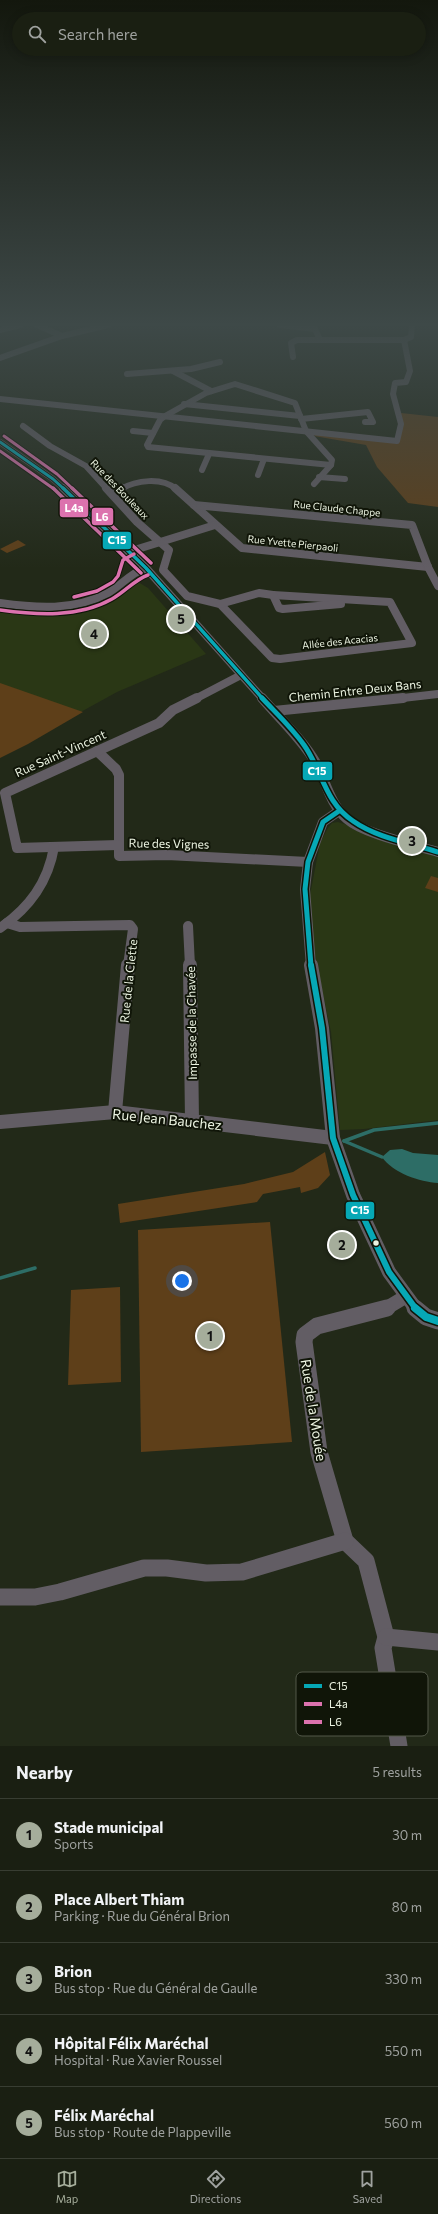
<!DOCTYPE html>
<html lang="en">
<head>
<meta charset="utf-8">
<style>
  :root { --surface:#1a1f12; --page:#272c20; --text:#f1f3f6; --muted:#9fa29f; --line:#383d32; --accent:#a5ad9b }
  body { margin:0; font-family:Commissioner,sans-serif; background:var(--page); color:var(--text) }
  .you { position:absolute; left:182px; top:1281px; width:14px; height:14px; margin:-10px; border:3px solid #fff; border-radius:50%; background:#1a73e8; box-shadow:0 0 0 6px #1a73e833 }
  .badge { display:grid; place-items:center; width:26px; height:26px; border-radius:50%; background:var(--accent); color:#111; font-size:13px; font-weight:700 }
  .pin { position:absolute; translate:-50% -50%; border:2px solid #fff; box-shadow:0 1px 4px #0006 }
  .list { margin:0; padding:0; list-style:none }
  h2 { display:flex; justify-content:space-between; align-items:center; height:52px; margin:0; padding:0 16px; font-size:17px }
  h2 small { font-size:13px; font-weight:400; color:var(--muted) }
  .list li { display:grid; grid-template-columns:26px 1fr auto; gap:12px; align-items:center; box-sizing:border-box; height:72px; padding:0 16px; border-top:1px solid var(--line) }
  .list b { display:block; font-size:15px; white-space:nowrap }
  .list p { margin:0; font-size:13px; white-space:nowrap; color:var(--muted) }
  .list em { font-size:13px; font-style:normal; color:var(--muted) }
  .icon { flex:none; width:22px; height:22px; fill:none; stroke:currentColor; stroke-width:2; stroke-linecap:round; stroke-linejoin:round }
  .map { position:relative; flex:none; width:438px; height:1746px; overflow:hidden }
  .search { position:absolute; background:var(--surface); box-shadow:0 2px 10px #0003; left:12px; right:12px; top:12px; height:44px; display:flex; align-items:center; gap:10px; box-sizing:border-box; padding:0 14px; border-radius:22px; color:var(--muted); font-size:15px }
  .sheet { height:412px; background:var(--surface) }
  nav { display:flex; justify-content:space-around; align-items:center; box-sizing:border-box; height:56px; border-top:1px solid var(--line); background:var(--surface); font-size:11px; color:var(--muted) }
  nav a { display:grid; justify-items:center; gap:2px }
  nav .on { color:var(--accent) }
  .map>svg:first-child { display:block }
  .built { fill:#2a3715 }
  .green { fill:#5e3f19 }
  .water { fill:#2d6d66 }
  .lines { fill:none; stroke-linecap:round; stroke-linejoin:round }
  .stream { stroke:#2d6d66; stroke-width:3.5 }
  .minor-far4 { stroke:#625d64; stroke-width:6 }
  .minor-far3 { stroke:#625d64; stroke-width:8 }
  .minor-far2 { stroke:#625d64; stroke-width:10 }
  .minor-far1 { stroke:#625d64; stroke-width:14 }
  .minor { stroke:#625d64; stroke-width:17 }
  .bus-1-far4-casing { stroke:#101508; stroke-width:5 }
  .bus-1-far3-casing { stroke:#101508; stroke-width:5.5 }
  .bus-1-far2-casing { stroke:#101508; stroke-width:8 }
  .bus-1-far1-casing { stroke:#101508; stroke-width:9 }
  .bus-1-casing { stroke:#101508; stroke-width:11 }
  .bus-2-far1-casing { stroke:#101508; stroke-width:5 }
  .bus-2-casing { stroke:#101508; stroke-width:5.5 }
  .bus-3-far1-casing { stroke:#101508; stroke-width:5 }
  .bus-3-casing { stroke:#101508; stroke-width:5.5 }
  .bus-1-far4 { stroke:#06a8b6; stroke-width:3 }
  .bus-1-far3 { stroke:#06a8b6; stroke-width:3.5 }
  .bus-1-far2 { stroke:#06a8b6; stroke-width:5 }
  .bus-1-far1 { stroke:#06a8b6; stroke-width:6 }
  .bus-1 { stroke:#06a8b6; stroke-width:8 }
  .bus-2-far1 { stroke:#dc72ae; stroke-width:3 }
  .bus-2 { stroke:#dc72ae; stroke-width:3.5 }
  .bus-3-far1 { stroke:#dc72ae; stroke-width:3 }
  .bus-3 { stroke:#dc72ae; stroke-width:3.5 }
  .bus-dot { fill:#ecf4e2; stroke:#101508; stroke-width:1.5 }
  .labels { text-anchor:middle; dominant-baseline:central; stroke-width:4; stroke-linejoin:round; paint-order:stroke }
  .far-street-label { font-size:10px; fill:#ecf4e2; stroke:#101508 }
  .street-label { font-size:12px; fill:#ecf4e2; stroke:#101508 }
  .near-street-label { font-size:14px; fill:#ecf4e2; stroke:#101508 }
  .key { fill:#101508; stroke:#525849; stroke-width:1 }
  .key-label { font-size:11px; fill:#ecf4e2 }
  .line-badge { stroke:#101508; stroke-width:1.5 }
  .badge-label { font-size:11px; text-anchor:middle; font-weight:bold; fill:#fff }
</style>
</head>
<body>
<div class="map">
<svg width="438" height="1746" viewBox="0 0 438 1746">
  <rect width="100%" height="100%" fill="#222918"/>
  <g class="built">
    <polygon points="138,582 148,588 206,654 117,692 68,719 0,694 0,608 45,614 85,609 102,603 116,596 131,584"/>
    <polygon points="338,822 438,855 438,1120 364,1129 340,1130 331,1032 314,951 310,895 320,843 328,828 332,823"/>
  </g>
  <g class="green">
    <polygon points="401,413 438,417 438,507 408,503 377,467 366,445 314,436 316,434 397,441"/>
    <polygon points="18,540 26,545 7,553 0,549"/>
    <polygon points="0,683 83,712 28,744 0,758"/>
    <polygon points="431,876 438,878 438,892 425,888"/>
    <polygon points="325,1152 330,1175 318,1188 301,1193 300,1187 263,1194 257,1202 120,1223 118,1204 244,1184 293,1172"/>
    <polygon points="270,1222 292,1442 141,1452 138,1230"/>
    <polygon points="120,1287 121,1382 68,1385 71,1290"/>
  </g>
  <path class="water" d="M402,1149L413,1153L438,1155V1183C420,1182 393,1173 382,1157L390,1150Z"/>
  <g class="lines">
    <g class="stream">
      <polyline points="344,1141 374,1130 438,1123"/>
      <polyline points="344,1141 382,1157"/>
      <polyline points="0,1278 35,1268"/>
    </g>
    <g class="minor-far4">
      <polyline points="37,325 62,336"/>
      <polyline points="280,325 315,329 320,340"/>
      <polyline points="0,330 20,325"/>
      <polyline points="404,340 411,337 412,325"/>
      <polyline points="293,357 291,343 297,340 404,340"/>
      <polyline points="0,358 62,336 108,325"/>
      <polyline points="173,371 211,391"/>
      <polyline points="127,374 191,369 220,362"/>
      <polygon points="235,384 295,403 306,431 332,460 331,465 148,447 147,445 160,420 165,416 206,393"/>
      <polyline points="0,399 397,441 401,424 393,394 395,383 406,382 410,371 404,340"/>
      <polyline points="184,404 300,416"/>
      <polyline points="301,419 368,412 373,422 365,422"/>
      <polyline points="23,426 50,446 86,466 107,489"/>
      <polyline points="133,431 153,433"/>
      <polyline points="0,442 53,479 64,489"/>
      <polyline points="202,470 209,454"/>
      <polyline points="258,475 264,459"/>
      <polyline points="319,477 345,479"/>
      <polyline points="314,484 331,465"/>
      <path d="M121,489C136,480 162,477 176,489"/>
    </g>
    <g class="minor-far3">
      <polyline points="63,488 146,568 263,699"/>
      <polyline points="106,488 137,522 169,550 163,570 187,596 220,604 272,658 280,659 412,643 390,602 273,595"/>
      <polyline points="175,488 242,548 428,567"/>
      <polyline points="112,494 122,488"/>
      <polyline points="194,505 412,525 428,567 438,586"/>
      <polyline points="128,552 215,525"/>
      <path d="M0,603C36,608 74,611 108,593C122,585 130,573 146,568"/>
      <polyline points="220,604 259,593 273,595 279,608 283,609 341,604"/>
      <polyline points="195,699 241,675"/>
      <polyline points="394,699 438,694"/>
    </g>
    <g class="minor-far2">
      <path d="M262,698C280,719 302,739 316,763C326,782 330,804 347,819C364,834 415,845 438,852"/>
      <polyline points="274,711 403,698"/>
      <polyline points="97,751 116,769 119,775 119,856 167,855 308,862"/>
      <polyline points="118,845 17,848 5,793 159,723 173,710 197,698"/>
      <polyline points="7,923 20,927 130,925 133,929 128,966"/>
      <polyline points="188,926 190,966"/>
      <path d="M0,928C29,908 48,883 54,847"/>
      <polyline points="311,966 305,889 308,862 323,822 339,811"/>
    </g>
    <g class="minor-far1">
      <polyline points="190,965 192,1121"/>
      <polyline points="311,965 322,1028 333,1138 353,1195 389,1272 416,1309"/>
      <polyline points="115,1112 128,965"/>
      <polyline points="0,1122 115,1112 333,1138"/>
      <polyline points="385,1309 405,1297"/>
    </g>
    <g class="minor">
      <polyline points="387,1308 317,1326 305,1335 304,1342 319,1452 345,1541 366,1561 386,1637 383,1648 399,1746"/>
      <polyline points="415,1308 426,1317 438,1321"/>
      <polyline points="0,1597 35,1597 60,1592 144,1568 167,1568 206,1573 242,1572 345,1541"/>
      <polyline points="386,1637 438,1642"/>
    </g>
    <defs>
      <polyline id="bus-1-far4" points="0,442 53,479 64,489"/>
      <polyline id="bus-1-far3" points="63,488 146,568 263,699"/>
      <g id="bus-1-far2">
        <path d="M262,698C276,713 292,728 304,745C322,770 325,803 353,821C377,838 410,843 438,852"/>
        <polyline points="311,966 305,889 308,862 323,822 339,811"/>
      </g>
      <polyline id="bus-1-far1" points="311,965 322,1028 333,1138 353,1195 389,1272 416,1309"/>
      <polyline id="bus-1" points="415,1308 426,1317 438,1321"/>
      <polyline id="bus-2-far1" points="0,451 54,489"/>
      <g id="bus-2">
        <polyline points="53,488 141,573"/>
        <path d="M0,610C37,615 78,618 112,599C125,592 134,580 148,575"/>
      </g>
      <polyline id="bus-3-far1" points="4,436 57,474 73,489"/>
      <g id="bus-3">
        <polyline points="72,488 151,563"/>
        <polyline points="74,597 97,591 113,582 118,576 123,560 134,554"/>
      </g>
    </defs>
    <use href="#bus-1-far4" class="bus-1-far4-casing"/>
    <use href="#bus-1-far3" class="bus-1-far3-casing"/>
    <use href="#bus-1-far2" class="bus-1-far2-casing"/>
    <use href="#bus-1-far1" class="bus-1-far1-casing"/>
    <use href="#bus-1" class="bus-1-casing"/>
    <use href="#bus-2-far1" class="bus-2-far1-casing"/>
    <use href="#bus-2" class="bus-2-casing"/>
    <use href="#bus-3-far1" class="bus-3-far1-casing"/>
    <use href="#bus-3" class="bus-3-casing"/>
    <use href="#bus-1-far4" class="bus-1-far4"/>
    <use href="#bus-1-far3" class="bus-1-far3"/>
    <use href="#bus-1-far2" class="bus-1-far2"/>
    <use href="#bus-1-far1" class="bus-1-far1"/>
    <use href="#bus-1" class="bus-1"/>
    <use href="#bus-2-far1" class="bus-2-far1"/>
    <use href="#bus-2" class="bus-2"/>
    <use href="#bus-3-far1" class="bus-3-far1"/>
    <use href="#bus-3" class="bus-3"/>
  </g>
  <linearGradient id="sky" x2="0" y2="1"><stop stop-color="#13170d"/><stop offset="0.57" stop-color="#3e4948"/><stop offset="1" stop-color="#3e4948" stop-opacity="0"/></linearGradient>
  <rect width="438" height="569" fill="url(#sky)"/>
  <circle class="bus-dot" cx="376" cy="1243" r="3.5"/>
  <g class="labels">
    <g class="far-street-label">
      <text transform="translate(120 489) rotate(46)">Rue des Bouleaux</text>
      <text transform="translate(337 508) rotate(6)">Rue Claude Chappe</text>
      <text transform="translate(293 543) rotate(6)">Rue Yvette Pierpaoli</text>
      <text transform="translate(340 641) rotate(-6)">Allée des Acacias</text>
    </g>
    <g class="street-label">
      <text transform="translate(355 690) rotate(-6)">Chemin Entre Deux Bans</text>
      <text transform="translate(60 753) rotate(-24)">Rue Saint-Vincent</text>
      <text transform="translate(169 843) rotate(1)">Rue des Vignes</text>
      <text transform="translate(128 981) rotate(-84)">Rue de la Clette</text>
      <text transform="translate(191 1023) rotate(-91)">Impasse de la Chavée</text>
    </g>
    <g class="near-street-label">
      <text transform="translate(167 1119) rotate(6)">Rue Jean Bauchez</text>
      <text transform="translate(314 1410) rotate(81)">Rue de la Mouée</text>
    </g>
  </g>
  <rect x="296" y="1672" width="132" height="64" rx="6" class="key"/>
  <rect x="304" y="1684" width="18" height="4" fill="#06a8b6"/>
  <rect x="304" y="1702" width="18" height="4" fill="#dc72ae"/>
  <rect x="304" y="1720" width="18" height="4" fill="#dc72ae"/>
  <g class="key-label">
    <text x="329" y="1690">C15</text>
    <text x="329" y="1708">L4a</text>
    <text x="329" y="1726">L6</text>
  </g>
  <g class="line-badge">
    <rect x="59" y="498" width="30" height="20" rx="4" fill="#dc72ae"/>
    <rect x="91" y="507" width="23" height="19" rx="4" fill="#dc72ae"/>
    <rect x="102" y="531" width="30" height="19" rx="4" fill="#06a8b6"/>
    <rect x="302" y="761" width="31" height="20" rx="4" fill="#06a8b6"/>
    <rect x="345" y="1201" width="30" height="19" rx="4" fill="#06a8b6"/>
  </g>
  <g class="badge-label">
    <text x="74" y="512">L4a</text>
    <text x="102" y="521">L6</text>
    <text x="117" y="544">C15</text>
    <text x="317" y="775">C15</text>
    <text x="360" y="1214">C15</text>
  </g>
</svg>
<div class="you"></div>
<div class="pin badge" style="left:210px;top:1336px">1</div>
<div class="pin badge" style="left:342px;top:1245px">2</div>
<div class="pin badge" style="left:412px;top:841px">3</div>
<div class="pin badge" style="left:94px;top:634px">4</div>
<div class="pin badge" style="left:181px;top:619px">5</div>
<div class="search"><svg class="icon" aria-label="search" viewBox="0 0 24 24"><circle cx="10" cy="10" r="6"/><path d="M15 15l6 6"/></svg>Search here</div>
</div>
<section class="sheet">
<h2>Nearby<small>5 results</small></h2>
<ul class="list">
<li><span class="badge">1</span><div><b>Stade municipal</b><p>Sports</p></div><em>30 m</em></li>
<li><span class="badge">2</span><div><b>Place Albert Thiam</b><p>Parking · Rue du Général Brion</p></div><em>80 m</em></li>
<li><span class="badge">3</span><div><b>Brion</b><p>Bus stop · Rue du Général de Gaulle</p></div><em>330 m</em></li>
<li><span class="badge">4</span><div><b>Hôpital Félix Maréchal</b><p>Hospital · Rue Xavier Roussel</p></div><em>550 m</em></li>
<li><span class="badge">5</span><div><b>Félix Maréchal</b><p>Bus stop · Route de Plappeville</p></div><em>560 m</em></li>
</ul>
</section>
<nav>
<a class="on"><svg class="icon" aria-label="map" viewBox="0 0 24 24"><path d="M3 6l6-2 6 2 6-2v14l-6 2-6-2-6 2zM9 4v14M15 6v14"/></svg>Map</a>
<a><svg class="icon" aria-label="directions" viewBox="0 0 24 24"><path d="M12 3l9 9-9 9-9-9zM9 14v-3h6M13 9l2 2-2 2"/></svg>Directions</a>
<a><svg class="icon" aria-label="saved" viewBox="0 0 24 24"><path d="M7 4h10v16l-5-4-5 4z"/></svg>Saved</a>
</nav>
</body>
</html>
